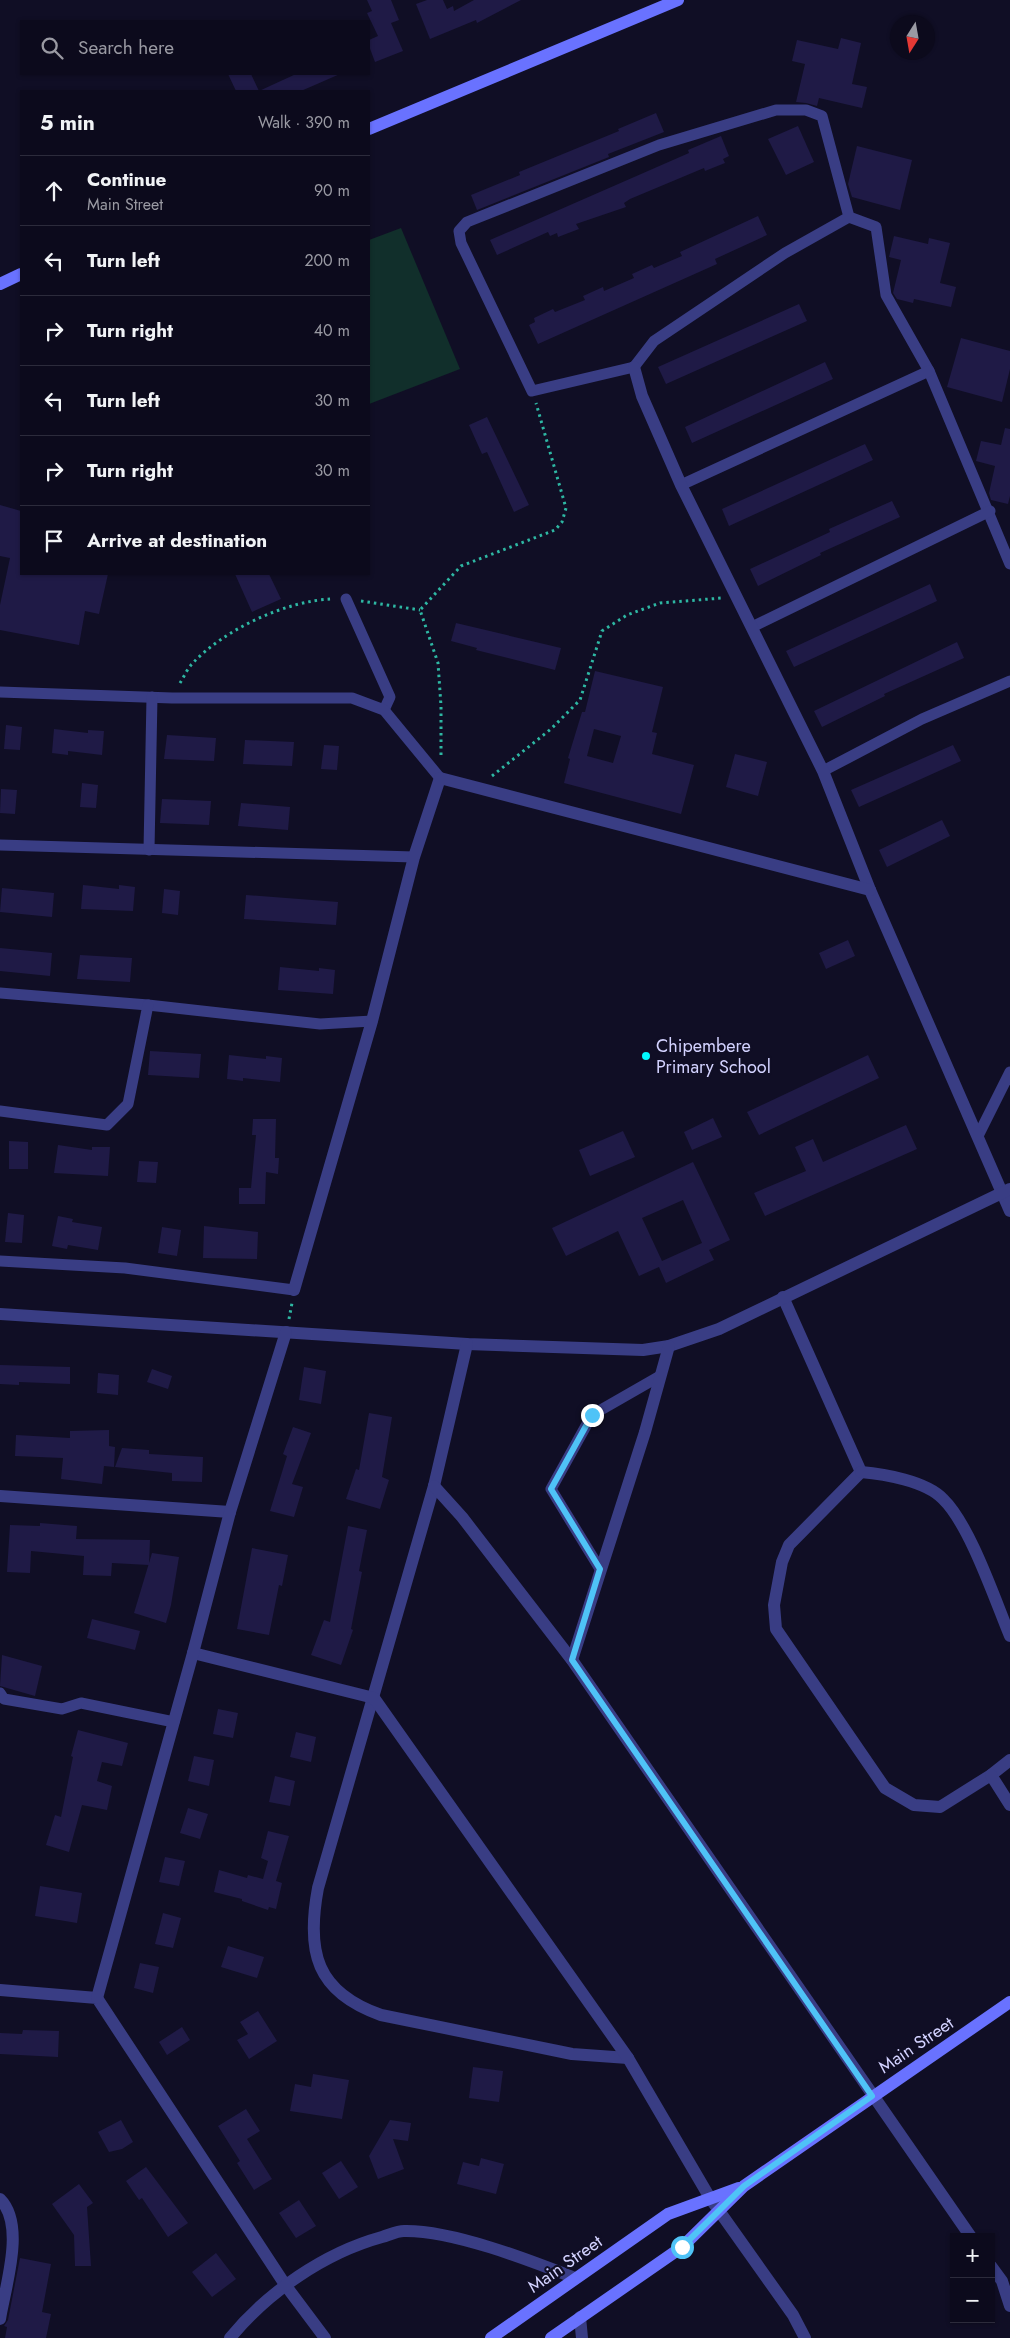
<!DOCTYPE html>
<html lang="en">
<head>
<meta charset="utf-8">
<style>
  :root { --surface:#0c0a1c; --page:#151325; --text:#f1f3f6; --muted:#9a9aa3; --line:#2c2b3b }
  body { margin:0; font-family:Jost,sans-serif; background:var(--page); color:var(--text) }
  .controls { position:absolute; right:15px; bottom:15px; display:grid; overflow:hidden; border-radius:0px; box-shadow:0 1px 4px #0004 }
  .controls button { width:45px; height:45px; display:grid; place-items:center; padding:0; border:0; border-bottom:1px solid var(--line); background:var(--surface); color:var(--text); font:25px sans-serif }
  .compass { position:absolute; left:890px; top:15px; width:45px; height:45px; border-radius:50%; background:var(--surface); box-shadow:0 1px 4px #0004; rotate:191deg }
  .stop { position:absolute; width:15px; height:15px; margin:-11px; border:4px solid #4fc3f7; border-radius:50%; background:#fff }
  .stop.end { background:#4fc3f7; border-color:#fff; box-shadow:0 1px 5px #0008 }
  .list { margin:0; padding:0; list-style:none }
  h2 { display:flex; justify-content:space-between; align-items:center; height:65px; margin:0; padding:0 20px; font-size:21px }
  h2 small { font-size:16px; font-weight:400; color:var(--muted) }
  .list li { display:grid; grid-template-columns:32px 1fr auto; gap:15px; align-items:center; box-sizing:border-box; height:70px; padding:0 20px; border-top:1px solid var(--line) }
  .list b { display:block; font-size:19px; white-space:nowrap }
  .list p { margin:0; font-size:16px; white-space:nowrap; color:var(--muted) }
  .list em { font-size:16px; font-style:normal; color:var(--muted) }
  .icon { flex:none; width:28px; height:28px; fill:none; stroke:currentColor; stroke-width:2; stroke-linecap:round; stroke-linejoin:round }
  .map { position:relative; flex:none; width:1010px; height:2338px; overflow:hidden }
  .search { position:absolute; background:var(--surface); box-shadow:0 1px 4px #0004; left:20px; top:20px; width:350px; height:55px; display:flex; align-items:center; gap:12px; box-sizing:border-box; padding:0 18px; border-radius:0px; color:var(--muted); font-size:19px }
  .panel { position:absolute; background:var(--surface); box-shadow:0 1px 4px #0004; left:20px; top:90px; width:350px; height:485px; border-radius:0px }
  .map>svg:first-child { display:block }
  .green { fill:#112f2b }
  .building { fill:#1f1a46; fill-rule:evenodd }
  .lines { fill:none; stroke-linecap:round; stroke-linejoin:round }
  .path { stroke:#2eb7a3; stroke-width:3; stroke-dasharray:2.5 4; stroke-linecap:butt }
  .lane { stroke:#393d84; stroke-width:11 }
  .street { stroke:#393d84; stroke-width:12 }
  .secondary { stroke:#6972ff; stroke-width:12 }
  .route { stroke:#4fc3f7; stroke-width:6 }
  .poi-dot { fill:#00f9fd; stroke:#100e25; stroke-width:2 }
  .labels { text-anchor:middle; dominant-baseline:central; stroke-width:4.5; stroke-linejoin:round; paint-order:stroke }
  .poi-label { font-size:18px; fill:#d3d2ff; stroke:#100e25; text-anchor:start }
  .street-label { font-size:18px; fill:#d3d2ff; stroke:#100e25 }
</style>
</head>
<body>
<div class="map">
<svg width="1010" height="2338" viewBox="0 0 1010 2338">
  <rect width="100%" height="100%" fill="#100e25"/>
  <polygon class="green" points="401,228 460,369 369,404 369,240"/>
  <g class="building">
    <polygon points="367,0 391,0 399,20 391,23 403,51 375,62 369,46 369,40 378,36 367,13 372,11"/>
    <polygon points="427,0 443,0 447,9 453,6 454,11 474,0 521,0 477,23 476,20 430,39 416,4"/>
    <polygon points="841,38 861,43 852,84 867,87 862,108 819,98 817,106 806,103 796,102 805,64 792,61 797,40 838,49"/>
    <polygon points="228,74 251,74 259,91 296,74 340,74 301,91 236,91"/>
    <polygon points="656,113 664,132 608,154 609,157 477,210 471,195 520,175 519,172 619,131 618,129"/>
    <polygon points="798,126 814,162 786,175 768,139"/>
    <polygon points="721,136 729,156 723,159 725,163 705,171 704,168 630,199 624,203 626,207 576,224 579,229 558,237 557,233 550,236 548,232 497,255 490,240 689,153 688,150"/>
    <polygon points="857,146 912,160 900,210 852,197 848,184"/>
    <polygon points="758,216 767,235 715,259 717,264 538,344 529,325 535,322 534,318 553,309 555,312 585,300 583,296 603,287 604,291 634,278 632,274 652,265 654,268 682,256 680,252"/>
    <polygon points="894,236 928,244 929,238 950,243 940,283 956,287 951,307 914,299 913,303 897,299 893,293 901,260 889,257"/>
    <polygon points="799,304 807,321 666,384 658,367"/>
    <polygon points="961,338 1010,351 1010,369 1002,402 947,387"/>
    <polygon points="825,362 833,379 692,443 685,427"/>
    <polygon points="487,417 529,505 514,512 487,452 482,454 469,425"/>
    <polygon points="1005,428 1010,429 1010,496 1008,504 991,500 989,493 995,466 976,461 981,441 1001,445"/>
    <polygon points="865,444 873,460 729,526 722,509"/>
    <polygon points="892,501 900,517 820,553 821,555 758,586 750,569 830,532 829,529"/>
    <polygon points="0,505 21,511 21,574 108,574 99,614 85,611 79,645 0,630 0,605 10,558 0,556"/>
    <polygon points="235,574 269,574 281,599 252,612"/>
    <polygon points="930,584 937,601 794,667 786,651"/>
    <polygon points="456,623 561,648 555,670 476,650 477,648 451,641"/>
    <polygon points="957,642 964,658 884,694 885,696 822,727 814,711"/>
    <path d="M595,671L663,687L652,732L657,733L652,754L694,765L681,814L564,783L570,759L568,758L582,712H585ZM594,729L621,736L613,763L587,756Z"/>
    <polygon points="6,725 22,727 20,750 4,749"/>
    <polygon points="54,729 88,733 88,730 104,731 102,755 68,751 68,755 52,753"/>
    <polygon points="167,735 216,738 214,761 164,759"/>
    <polygon points="245,740 294,742 292,766 243,764"/>
    <polygon points="324,745 339,746 337,770 321,769"/>
    <polygon points="953,745 961,761 859,807 851,790"/>
    <polygon points="735,754 767,762 758,796 726,787"/>
    <polygon points="82,783 98,785 96,808 80,807"/>
    <polygon points="1,789 17,790 15,814 0,813"/>
    <polygon points="162,799 211,801 209,825 160,823"/>
    <polygon points="241,803 290,807 288,830 238,826"/>
    <polygon points="942,820 950,836 887,867 879,850"/>
    <polygon points="83,885 119,889 119,885 135,887 133,911 81,909"/>
    <polygon points="2,888 54,893 52,917 0,912"/>
    <polygon points="164,889 180,891 178,915 162,913"/>
    <polygon points="246,895 338,902 336,925 244,919"/>
    <polygon points="848,940 855,956 826,969 819,953"/>
    <polygon points="0,948 52,953 50,976 0,971"/>
    <polygon points="80,955 132,958 130,982 77,979"/>
    <polygon points="280,967 319,971 319,968 335,970 333,994 278,990"/>
    <polygon points="150,1051 201,1054 199,1078 148,1075"/>
    <polygon points="229,1055 266,1059 266,1056 282,1058 280,1082 243,1078 243,1081 227,1079"/>
    <polygon points="868,1055 879,1078 759,1135 747,1112"/>
    <polygon points="713,1118 722,1137 692,1150 684,1132"/>
    <polygon points="253,1119 276,1119 275,1158 279,1158 278,1174 266,1172 265,1204 239,1204 239,1188 251,1188 256,1135 252,1135"/>
    <polygon points="906,1125 917,1149 765,1216 754,1193 806,1171 795,1147 813,1139 823,1162"/>
    <polygon points="623,1131 635,1157 590,1176 579,1150"/>
    <polygon points="9,1141 28,1142 28,1169 9,1169"/>
    <polygon points="58,1145 92,1150 92,1147 110,1147 108,1176 54,1173"/>
    <polygon points="139,1161 158,1162 156,1183 137,1182"/>
    <path d="M693,1162L730,1240L709,1250L714,1260L666,1283L659,1267L639,1276L618,1231L566,1256L552,1228ZM683,1200L702,1243L662,1261L642,1218Z"/>
    <polygon points="8,1213 24,1215 22,1243 5,1242"/>
    <polygon points="58,1216 73,1219 72,1222 102,1227 98,1250 68,1245 67,1249 52,1246"/>
    <polygon points="204,1226 258,1232 257,1259 203,1258"/>
    <polygon points="162,1227 181,1230 177,1256 158,1253"/>
    <polygon points="0,1365 70,1367 70,1384 19,1382 19,1385 0,1384"/>
    <polygon points="304,1367 326,1371 321,1404 299,1400"/>
    <polygon points="152,1369 172,1376 168,1389 147,1382"/>
    <polygon points="98,1373 119,1375 118,1395 97,1393"/>
    <polygon points="369,1413 392,1417 382,1477 389,1480 380,1509 346,1499 356,1469 359,1470"/>
    <polygon points="293,1427 311,1433 292,1484 303,1487 294,1517 270,1511 287,1456 283,1454"/>
    <polygon points="109,1430 109,1446 115,1447 114,1467 104,1466 102,1484 61,1479 63,1458 15,1456 16,1435 70,1438 70,1431"/>
    <polygon points="122,1448 149,1450 149,1454 203,1457 202,1482 172,1481 172,1473 115,1467"/>
    <polygon points="40,1523 77,1526 76,1539 150,1540 149,1565 112,1563 111,1576 83,1575 84,1556 31,1551 30,1573 7,1572 10,1525 40,1526"/>
    <polygon points="348,1526 367,1530 359,1571 362,1572 351,1629 353,1630 341,1665 311,1655 324,1620 330,1622"/>
    <polygon points="252,1548 288,1555 282,1586 279,1585 269,1635 237,1629"/>
    <polygon points="152,1553 179,1557 171,1605 166,1623 134,1613"/>
    <polygon points="92,1619 140,1631 135,1650 87,1638"/>
    <polygon points="2,1655 42,1666 35,1696 0,1686"/>
    <polygon points="218,1709 238,1713 233,1738 213,1734"/>
    <polygon points="78,1730 128,1743 122,1766 102,1762 97,1781 112,1786 107,1810 82,1805 69,1852 46,1845 55,1815 61,1817 73,1757 71,1756"/>
    <polygon points="296,1732 316,1737 311,1762 290,1757"/>
    <polygon points="194,1756 214,1760 209,1786 188,1781"/>
    <polygon points="275,1776 295,1781 290,1806 269,1802"/>
    <polygon points="188,1808 208,1814 200,1839 180,1833"/>
    <polygon points="268,1831 289,1836 276,1881 282,1883 276,1909 269,1907 268,1910 242,1901 242,1899 214,1892 219,1870 247,1878 248,1875 263,1879 268,1861 261,1858"/>
    <polygon points="165,1857 185,1861 179,1886 159,1882"/>
    <polygon points="40,1886 82,1893 77,1923 35,1916"/>
    <polygon points="163,1913 181,1918 173,1948 155,1944"/>
    <polygon points="228,1946 264,1957 257,1978 221,1967"/>
    <polygon points="140,1963 159,1967 153,1993 134,1988"/>
    <polygon points="258,2011 277,2041 249,2059 237,2040 248,2034 240,2022"/>
    <polygon points="182,2027 190,2040 167,2055 159,2042"/>
    <polygon points="23,2030 59,2031 58,2057 0,2054 0,2033 22,2034"/>
    <polygon points="473,2067 503,2071 499,2102 469,2098"/>
    <polygon points="313,2074 349,2080 342,2119 290,2111 295,2084 311,2087"/>
    <polygon points="246,2109 260,2131 247,2139 272,2179 254,2190 237,2163 240,2161 218,2126"/>
    <polygon points="121,2120 133,2142 122,2149 109,2152 98,2132"/>
    <polygon points="390,2120 411,2123 408,2141 393,2139 404,2169 378,2179 369,2156"/>
    <polygon points="481,2158 504,2164 496,2194 457,2184 463,2162 479,2166"/>
    <polygon points="341,2161 358,2187 339,2199 322,2173"/>
    <polygon points="146,2167 188,2223 168,2237 142,2198 139,2200 126,2181"/>
    <polygon points="79,2184 93,2203 87,2207 91,2266 75,2266 74,2235 52,2204"/>
    <polygon points="299,2200 316,2226 296,2238 279,2213"/>
    <polygon points="216,2253 236,2279 212,2297 192,2272"/>
    <polygon points="20,2258 51,2264 42,2312 51,2314 46,2338 5,2338 7,2327 4,2326 8,2320"/>
  </g>
  <g class="lines">
    <g class="path">
      <polyline points="361,601 420,610"/>
      <path d="M180,683C184,677 187,669 192,664C223,630 287,600 333,599"/>
      <polyline points="441,755 441,706 438,663 420,610 461,566 555,530 562,522 566,508 536,403"/>
      <polyline points="492,776 551,729 580,700 602,631 627,615 660,603 722,598"/>
      <polyline points="289,1319 292,1303"/>
    </g>
    <g class="lane">
      <polyline points="849,217 785,253 654,341 634,367 532,391 461,243 459,231 467,222 659,145 776,110 806,110 822,116 849,217 876,227 886,295 929,371 1010,564"/>
      <polyline points="681,485 929,371"/>
      <polyline points="346,599 390,697 384,710"/>
      <polyline points="752,627 990,511"/>
      <polyline points="0,692 172,698 352,698 384,710 440,778"/>
      <polyline points="823,771 922,719 1010,681"/>
      <polyline points="0,845 414,857"/>
      <polyline points="149,850 152,697"/>
      <polyline points="0,993 148,1005 320,1024 372,1021"/>
      <polyline points="0,1111 107,1125 128,1104 148,1005"/>
      <polyline points="978,1136 1010,1072"/>
      <polyline points="0,1261 125,1268 294,1290"/>
      <polyline points="600,1569 551,1489 592,1415 660,1376"/>
      <polyline points="0,1693 4,1699 62,1709 81,1703 174,1722"/>
    </g>
    <g class="street">
      <polyline points="634,367 642,396 681,485 823,771 870,890 1010,1211"/>
      <polyline points="294,1290 372,1021 414,857 440,778 870,890"/>
      <polyline points="783,1297 861,1472"/>
      <polyline points="0,1314 467,1344 643,1350 669,1346 719,1329 1010,1189"/>
      <path d="M467,1344L434,1486L318,1888C306,1952 316,1992 381,2015L572,2054L628,2058"/>
      <polyline points="861,1472 789,1545 782,1562 774,1605 776,1629 885,1788 914,1805 940,1807 991,1775 1010,1760"/>
      <path d="M861,1472C884,1474 926,1481 943,1499C970,1525 995,1600 1010,1636"/>
      <polyline points="434,1486 462,1517 572,1660 971,2237"/>
      <polyline points="0,1496 230,1512"/>
      <polyline points="193,1653 374,1698 628,2058 710,2198 793,2315 805,2338"/>
      <polyline points="572,1660 645,1432 669,1346"/>
      <polyline points="991,1775 1010,1805"/>
      <polyline points="0,1990 97,1998 286,2286 325,2338"/>
      <polyline points="97,1998 193,1653 230,1512 286,1332"/>
      <path d="M0,2199C26,2225 5,2287 0,2319"/>
      <polyline points="991,2266 1002,2281 1010,2306"/>
      <polyline points="580,2317 582,2338"/>
      <path d="M230,2338C268,2292 324,2253 382,2237C389,2235 397,2231 404,2231C452,2230 529,2260 575,2278"/>
    </g>
    <g class="secondary">
      <polyline points="369,129 678,0"/>
      <polyline points="0,284 21,274"/>
      <polyline points="491,2338 668,2214 739,2188"/>
      <polyline points="551,2338 682,2247 744,2186 1010,2002"/>
    </g>
  </g>
  <g class="lines">
    <polyline class="route" points="592,1415 551,1489 600,1569 572,1660 872,2096 744,2186 682,2247"/>
  </g>
  <circle class="poi-dot" cx="646" cy="1056" r="5"/>
  <g class="labels">
    <g class="poi-label">
      <text x="656" y="1046">Chipembere<tspan x="656" dy="21">Primary School</tspan></text>
    </g>
    <g class="street-label">
      <text transform="translate(916 2045) rotate(-34)">Main Street</text>
      <text transform="translate(565 2264) rotate(-35)">Main Street</text>
    </g>
  </g>
</svg>
<div class="controls">
<button>+</button>
<button>−</button>
</div>
<svg class="compass" viewBox="-18 -18 36 36"><path d="M0-13l5 13h-10z" fill="#e53935"/><path d="M0 13l5-13h-10z" fill="#9a9aa3"/></svg>
<div class="stop" style="left:682px;top:2247px"></div>
<div class="stop end" style="left:592px;top:1415px"></div>
<div class="search"><svg class="icon" aria-label="search" viewBox="0 0 24 24"><circle cx="10" cy="10" r="6"/><path d="M15 15l6 6"/></svg>Search here</div>
<section class="panel">
<h2>5 min<small>Walk · 390 m</small></h2>
<ul class="list">
<li><svg class="icon" aria-label="ahead" viewBox="0 0 24 24"><path d="M12 20V5M6 11l6-6 6 6"/></svg><div><b>Continue</b><p>Main Street</p></div><em>90 m</em></li>
<li><svg class="icon" aria-label="left" viewBox="0 0 24 24"><path d="M17 20v-9H6M10 6l-5 5 5 5"/></svg><div><b>Turn left</b></div><em>200 m</em></li>
<li><svg class="icon" aria-label="right" viewBox="0 0 24 24"><path d="M7 20v-9h11M14 6l5 5-5 5"/></svg><div><b>Turn right</b></div><em>40 m</em></li>
<li><svg class="icon" aria-label="left" viewBox="0 0 24 24"><path d="M17 20v-9H6M10 6l-5 5 5 5"/></svg><div><b>Turn left</b></div><em>30 m</em></li>
<li><svg class="icon" aria-label="right" viewBox="0 0 24 24"><path d="M7 20v-9h11M14 6l5 5-5 5"/></svg><div><b>Turn right</b></div><em>30 m</em></li>
<li><svg class="icon" aria-label="arrive" viewBox="0 0 24 24"><path d="M6 21V4h12l-3 4 3 4H6"/></svg><div><b>Arrive at destination</b></div></li>
</ul>
</section>
</div>
</body>
</html>
